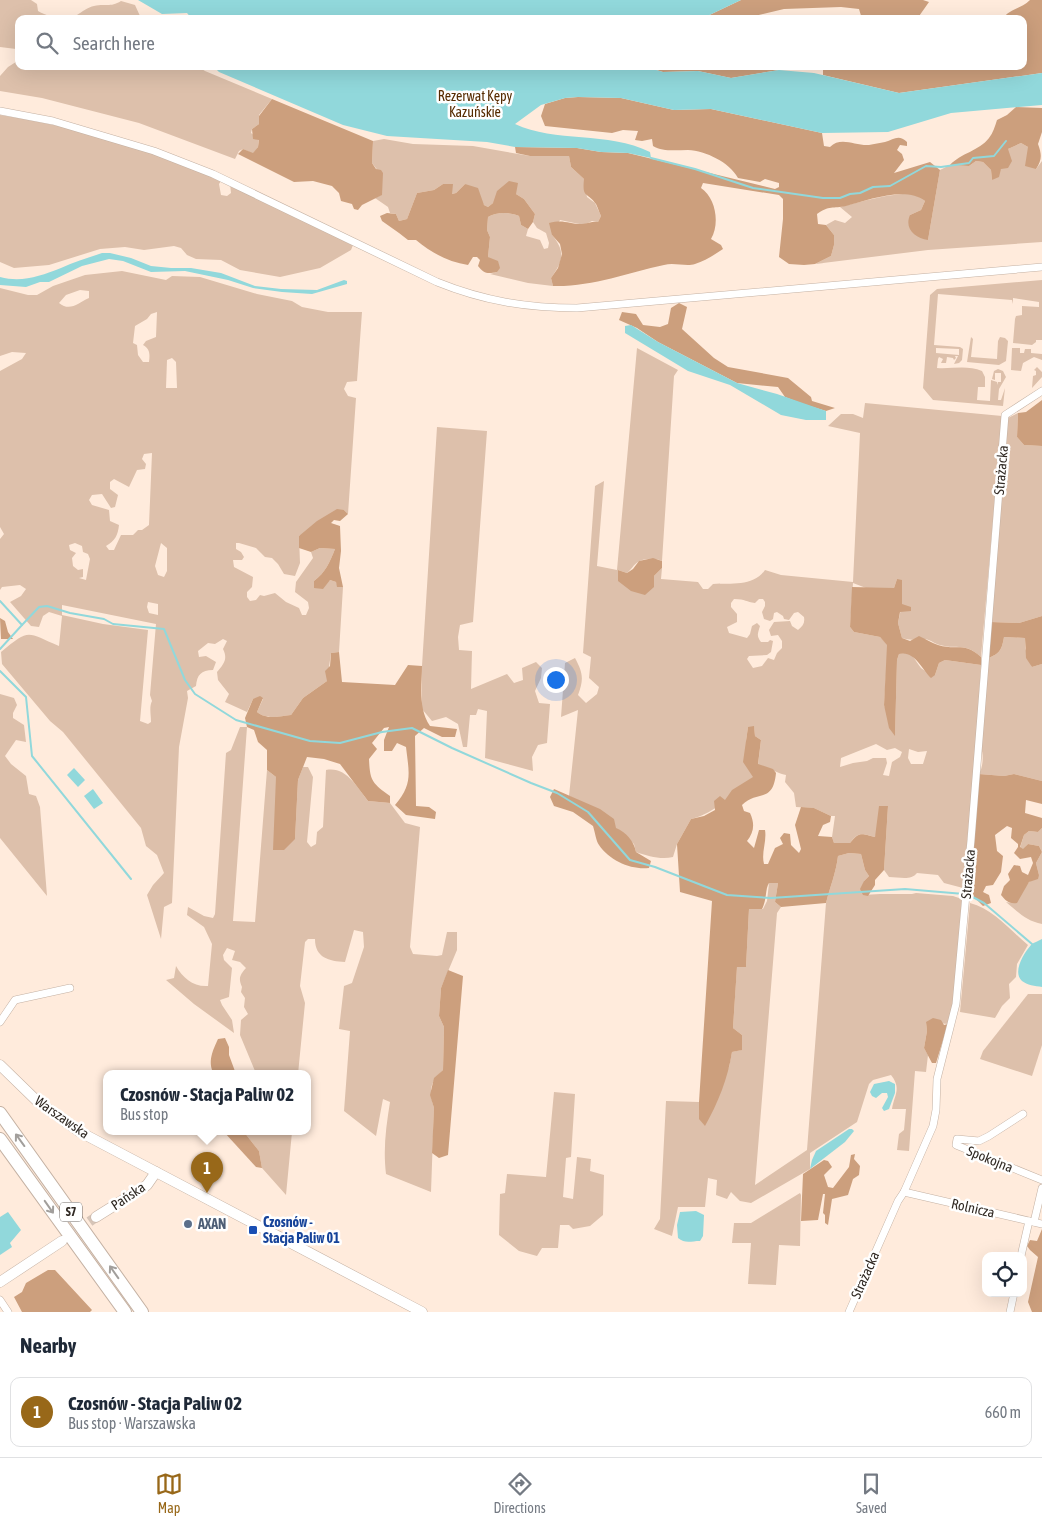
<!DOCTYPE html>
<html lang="en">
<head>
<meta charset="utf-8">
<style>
  :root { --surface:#fff; --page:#f6f6f7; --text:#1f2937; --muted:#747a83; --line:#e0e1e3; --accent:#986819 }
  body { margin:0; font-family:"Asap Condensed",sans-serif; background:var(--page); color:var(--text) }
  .controls { position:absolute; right:15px; bottom:15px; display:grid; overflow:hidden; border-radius:10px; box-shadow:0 5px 20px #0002 }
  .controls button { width:45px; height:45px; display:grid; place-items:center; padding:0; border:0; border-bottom:1px solid var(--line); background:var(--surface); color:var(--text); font:25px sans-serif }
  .you { position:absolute; left:555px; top:679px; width:18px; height:18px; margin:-12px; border:4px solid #fff; border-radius:50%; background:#1a73e8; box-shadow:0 0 0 8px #1a73e833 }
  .badge { display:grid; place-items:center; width:32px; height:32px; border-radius:50%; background:var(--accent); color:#fff; font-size:16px; font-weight:700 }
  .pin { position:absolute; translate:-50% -41px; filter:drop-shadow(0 1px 2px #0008) }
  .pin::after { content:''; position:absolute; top:26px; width:18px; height:15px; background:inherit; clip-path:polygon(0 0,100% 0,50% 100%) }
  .popup { position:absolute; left:103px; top:1070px; width:208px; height:65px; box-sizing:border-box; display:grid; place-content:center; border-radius:10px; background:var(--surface); filter:drop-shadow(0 1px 4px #0005); font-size:16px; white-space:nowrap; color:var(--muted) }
  .popup b { font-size:19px; color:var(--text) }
  .popup::after { content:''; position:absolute; left:50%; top:100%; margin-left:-10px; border:10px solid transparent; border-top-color:var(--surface) }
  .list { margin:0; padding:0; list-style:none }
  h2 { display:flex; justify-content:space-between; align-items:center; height:65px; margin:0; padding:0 20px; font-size:21px }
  h2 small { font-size:16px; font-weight:400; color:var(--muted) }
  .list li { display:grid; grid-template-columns:32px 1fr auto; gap:15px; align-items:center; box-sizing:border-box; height:70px; margin:0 10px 10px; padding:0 10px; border:1px solid var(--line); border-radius:10px }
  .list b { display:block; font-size:19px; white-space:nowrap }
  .list p { margin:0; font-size:16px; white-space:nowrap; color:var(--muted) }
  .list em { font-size:16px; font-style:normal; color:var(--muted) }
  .icon { flex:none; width:28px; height:28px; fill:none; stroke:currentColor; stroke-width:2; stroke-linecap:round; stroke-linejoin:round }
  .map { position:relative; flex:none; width:1042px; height:1312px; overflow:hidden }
  .search { position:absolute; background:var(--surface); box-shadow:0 5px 20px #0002; left:15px; right:15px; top:15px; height:55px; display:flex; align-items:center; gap:12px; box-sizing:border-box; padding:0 18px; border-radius:10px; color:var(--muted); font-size:19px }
  .sheet { height:145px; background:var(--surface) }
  nav { display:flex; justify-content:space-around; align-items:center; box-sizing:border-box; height:70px; border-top:1px solid var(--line); background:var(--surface); font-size:14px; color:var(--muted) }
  nav a { display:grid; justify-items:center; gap:2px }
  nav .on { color:var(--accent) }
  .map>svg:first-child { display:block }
  .green { fill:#ddc0ab; fill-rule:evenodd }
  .forest { fill:#cc9f7d }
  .water { fill:#91d8db }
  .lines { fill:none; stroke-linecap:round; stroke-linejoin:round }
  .stream { stroke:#91d8db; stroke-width:2 }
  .secondary-tunnel { stroke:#d6c4b7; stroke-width:10; stroke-dasharray:10 5; stroke-linecap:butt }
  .street-casing { stroke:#c4b1a3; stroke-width:8 }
  .secondary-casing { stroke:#c4b1a3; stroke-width:11 }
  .highway-casing { stroke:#c4b1a3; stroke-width:14 }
  .street { stroke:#fff; stroke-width:7 }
  .secondary { stroke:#fff; stroke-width:10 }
  .highway { stroke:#fff; stroke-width:12 }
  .oneway { stroke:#a29f9c }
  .service-dot { fill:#5c6f8a; stroke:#fff; stroke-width:2 }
  .transit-dot { fill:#1a4fb4; stroke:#fff; stroke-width:2 }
  .labels { text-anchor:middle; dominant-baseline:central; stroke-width:5; stroke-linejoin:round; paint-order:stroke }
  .shield { fill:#fff; stroke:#6e6965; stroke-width:1 }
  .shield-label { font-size:12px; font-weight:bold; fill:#302923 }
  .park-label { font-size:14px; fill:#562b00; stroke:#fff }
  .street-label { font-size:14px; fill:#302923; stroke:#fff }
  .transit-label { font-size:14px; font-weight:bold; fill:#164399; stroke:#fff; text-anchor:start }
  .service-label { font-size:14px; font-weight:bold; fill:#4e5e75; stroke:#fff; text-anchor:start }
</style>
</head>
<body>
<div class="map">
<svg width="1042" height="1312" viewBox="0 0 1042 1312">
  <rect width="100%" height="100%" fill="#ffebdc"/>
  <g class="green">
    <path d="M0,0H31L37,4L38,11C48,17 67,21 77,15C82,12 88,7 94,6C105,3 110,8 121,1L135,5L140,16L144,19H19V51L16,49L0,47Z"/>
    <polygon points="19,60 19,66 197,66 205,71 272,99 259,115 259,124 252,129 251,133 259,139 258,147 253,154 243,149 239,151 235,159 139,123 42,98 0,91 0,76 8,67"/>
    <path d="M0,115C29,120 58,125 87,133C133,145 177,163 221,181L219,184L221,195L227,196L231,193L230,184L353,245L351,250L320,268L280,277L240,270L221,260L196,259L187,255L181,248L174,246L144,250L125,247L100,249L49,265L14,268L0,262Z"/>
    <path d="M384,139L413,144L473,146L530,156H569L571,167L584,179L587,197L595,203L601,216L598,222L592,221L584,225L560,220L552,235C566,252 563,261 551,278L553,286L528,283L490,274L497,272L488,257L490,237L487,230L488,217C496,212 510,212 519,216L521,225L528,229L526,236L540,240L544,249L548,248L549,243L546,233L537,228L533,222L535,214L524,199L516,194L493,203L488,207L484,205L465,184L456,193L452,194L443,184L434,190L417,193L407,219L399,221L396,214L390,213L388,207L375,198L381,195L382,176L372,163L373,141Z"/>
    <path d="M1021,143L1028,147L1036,169L1042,161V242L928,250L815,264L831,256L834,245V235L826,225L835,220L845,223L852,217L840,207C858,203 902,189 919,196C921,197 923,200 925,201L921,210L910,215L928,240L940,170L950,165L969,166L976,161L983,162L991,170L992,180L1001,169L1008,149Z"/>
    <path d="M122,271L166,280L172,276L200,277L257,294L292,301L302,307L328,312H362L357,381L347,382L344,389L348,396L356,398L348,514L344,510L299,536L300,563L295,576L284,574L278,564L272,558L265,557L256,548L239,543H236V549L241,552L244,557L242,560H233L234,567L253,577L252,587L247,592V597L250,601L256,600L260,595L264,596L275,593L286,602L299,608L302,615H306L309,608L308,602L295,592L296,582L313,558L311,552L320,548L335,549C330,562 325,573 314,581V587L330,580L336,582L338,587H343L339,652L331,653L327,681L303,698L291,715C280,716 266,720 257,712L263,699H253L247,712L225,702L229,694L218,680L217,672C224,664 228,659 223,649L227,641L223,639L215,644L208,643L198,651L199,657L206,656L216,662L213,670C201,670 197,675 196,686L187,691L188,698L179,747L172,903L164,907L161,939L147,895L153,885L164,873L157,855L146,846L141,828L63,732L50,721L2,664L1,652C30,628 26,632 59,646L62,616L49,612L43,616L39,627L31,626L10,602L21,596L26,589L20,585L2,587L0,590V539L4,534L0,527V371L22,359L26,353L12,352L0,356V288L28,295H37L53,286L85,275ZM80,290L89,291V298C78,303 70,312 59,303L66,295ZM157,312L156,337L146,341L143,345C150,349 150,354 149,362H143L138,355L137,345L133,343L135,326L147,319L151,314ZM172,358L176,362L177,388H166L167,360ZM152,453L149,525L142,530H138L133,535H121L114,550H109L106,546C115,541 118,535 119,525L110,521L109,510L92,505L89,500L92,495L102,494L111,508L115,507L118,495L110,489V482L114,479L129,487L137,470L145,469L146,464L142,459L144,454ZM75,543L82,546L83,552L88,554L90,559L86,580L79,578L83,577V569L78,570L73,566L72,558L76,553L70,550L69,545ZM161,543L167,548V571L164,577L158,575L155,566ZM148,602L158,604V615L149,613L147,607ZM62,605L156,624L150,695L152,701C149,707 151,715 151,722L148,724L140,721L148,630L103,624L62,615Z"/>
    <path d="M1042,280V340H1036V342L1032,345L1013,343L1015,319L1016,316L1022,315V306L1039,307V302L1013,298V304L1012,300L938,294L934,345L960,347L963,349L962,360L959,363L954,364L958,356H955L956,358L954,360L953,358L947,357L946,363H941L943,359L939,357L938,359L937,368C952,369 968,365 982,371L985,377V387H978L977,400L990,401L991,380L997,382V385L998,382H1001V373H995V380L992,379L994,371L998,369L1003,371L1006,377L999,389L998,400H1001L1005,388L1003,406L933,400L923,388L930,295L937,289ZM936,348L959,349V355L936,353Z"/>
    <polygon points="971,337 973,339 971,357 997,359 998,341 1000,337 1005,338 1008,341 1006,361 999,365 967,362"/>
    <path d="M637,348L678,370L674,376L662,561C656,558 644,558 638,562C634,564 631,570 627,573L618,570V580L654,576L662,568L661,579L698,582L703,589H708L713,584C732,583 753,587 765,570L781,575L853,582L860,433L828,426L841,414H853L863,418L865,403L1002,416L981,657C965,642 958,650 940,645C935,644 931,640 925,639C916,639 911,641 902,638L898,623L902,604L897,579L894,588H866L853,583L850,627L854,632L880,637L888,645L884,705L895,735L897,660L899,654C913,650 914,660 921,668C924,671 931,673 935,675L939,663L945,660L981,665L976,744L963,888L944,883L938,875L917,873C911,881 899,877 889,877L884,870L888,806L875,837C862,834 859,831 850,843H834L832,837L835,816H831L814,808L796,807L794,793L785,782L786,775C776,773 768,767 758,765L761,740L755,736L754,727H748L746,741L754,777C734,793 716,813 691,819L677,844L673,857C661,860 648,856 636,852L634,844L615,828L584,803L569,796L578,710L561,717L565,663L575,658C583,673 584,679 578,695L586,703L597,694L599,687L589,678L591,657L583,653L595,486L604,481L597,566L617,570ZM734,599C746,599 746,602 755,603L759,599H763L765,602V606L762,612L764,619L770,621L773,619L774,613L777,612L783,616L784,619L789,620L794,613L798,612L804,617C805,623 803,626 798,630L792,626L790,621L774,622L769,630L771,636L778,635L782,641V648L777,653L774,660L768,658L762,666L753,668L747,659L749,656L767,655L771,652L773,641L770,640L768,642H761C756,636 758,633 760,626L757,623L752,626L750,634L747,638L729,633L727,627L737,622V614L731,607V603ZM876,744L887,750L895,748L902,752L900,757L892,762L889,776L883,775L887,763L886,758H873L867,761L853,763L840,767L841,758ZM909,749L918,752L927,751L923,764H911L908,758Z"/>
    <polygon points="1012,348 1020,348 1020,353 1024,353 1025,349 1031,349 1031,353 1042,354 1042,360 1034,357 1023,363 1021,371 1011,370"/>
    <polygon points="1037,367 1042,372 1042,377 1032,388 1033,376 1036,375 1036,371 1034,370"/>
    <polygon points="1018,413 1017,437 1024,445 1042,446 1042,616 1019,623 991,622 1008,418"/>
    <polygon points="437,427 487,431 473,622 460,625 458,637 459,650 472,651 471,689 507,674 514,683 523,680 522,668 536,662 542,668 541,678 535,691 539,703 550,704 547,743 538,745 532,757 533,771 485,758 487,711 478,709 476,715 470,715 467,747 463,747 458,724 446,717 432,721 422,709 422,666"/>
    <path d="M1004,637L1025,638V648L1032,667L1042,664V781L1014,774L1004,776L979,774C983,767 984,755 981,748L988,658C1000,654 1002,649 1004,637Z"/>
    <polygon points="0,694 14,698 17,705 13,713 13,718 24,725 26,742 16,740 5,756 11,764 26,776 29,794 36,796 40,807 47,896 0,838"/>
    <path d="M240,727H247L233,921L255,922L267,770L276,777L295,839L298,780L303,767H308L313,777L307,842L311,847L316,844L317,832L323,827L326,770C346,766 357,787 368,801L390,803L405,823L420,827L410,947L413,954L437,956L442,955L447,932H457V950L441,988L439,1016L444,1027L443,1070C429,1083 429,1091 434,1108L431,1192L386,1174C383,1149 386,1127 390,1102L383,1099L376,1136L344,1111L350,1031L339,1029L344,986L352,983L364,947L363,932L354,930L345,962C329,961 315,958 315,939H308L305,942L300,986L305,1003L298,1074H260L255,1071L240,1035L241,1020L248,1014L244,1007L245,998L241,992L242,987C238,978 240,975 246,968L240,962L232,960L235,951L227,948L223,955L224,960L232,968L229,997L220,1000L222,1005L232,1020L234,1033L194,1004L166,980L174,978L176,966C183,978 193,987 208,986L212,944L204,927L187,915L188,907L204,916L213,918L215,914L226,753L231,750Z"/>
    <path d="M1042,828V924C1026,921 1018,912 1006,902L1011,903L1029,882L1039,875L1036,863L1042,852L1039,846L1028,844L1023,850L1020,848L1024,835L1029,831L1038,832Z"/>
    <path d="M849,853L861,854L865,870L869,876L864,881L863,895L880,894H912L916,893L953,896L962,899L952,1013L948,1024L926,1022L927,1031L924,1048L928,1055L926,1072L915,1071L909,1151L897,1150L899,1134L904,1130L906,1109H892C894,1095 902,1089 891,1075L873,1080L869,1084L857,1122L810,1153V1169L751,1203L740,1201L731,1192L727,1199L716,1195L717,1180L708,1178L705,1207H678L672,1236L654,1229L660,1219L666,1101L699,1102V1119L729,1067L732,1052L741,1050L742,1035L733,1028L737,966L746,967L749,909H763L767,901L769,883H778L775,902L781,907L777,913L755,1185L807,1150L826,903C830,887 836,873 838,856Z"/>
    <path d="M970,903C993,909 1010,930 1028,945L1017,964L1016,977L1009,984L1010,998L1002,1006L995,1018L960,1012Z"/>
    <polygon points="1028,994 1042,994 1042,1045 1032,1076 980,1059 983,1051"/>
    <polygon points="554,1092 575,1094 571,1157 566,1158 563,1197 573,1199 577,1157 591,1159 590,1171 604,1175 603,1215 590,1226 573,1229 569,1225 560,1225 558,1248 542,1248 537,1256 519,1251 499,1235 500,1194 505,1193 507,1174 546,1177"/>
    <polygon points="244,1132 292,1132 286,1195 262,1168 259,1151"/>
    <polygon points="800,1193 801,1195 800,1246 779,1245 776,1285 748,1284 751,1243 732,1243 734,1223 751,1223"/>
  </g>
  <g class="forest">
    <polygon points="741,0 923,0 929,2 917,19 862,19 859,9 841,7 784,9 742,19 701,19"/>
    <path d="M1030,0H1042V73L899,93L823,75V66H1023V19H1002C1011,8 1021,9 1030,0Z"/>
    <polygon points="643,66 788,66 779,70 731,78 698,71 663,72"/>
    <path d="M578,97L621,98L674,110L711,109L822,133L824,146L830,147C841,136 855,146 869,145C874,144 880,143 885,142C894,139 899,134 907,142V146L900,145L897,150L902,154L904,160L894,173L930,162L940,170L928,240C915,238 904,229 910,215L921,210L925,201C906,186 868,200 846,206C833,209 829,205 817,214L818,224L826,225L834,235V245L831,256L815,264L804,265L789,264L779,257L783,219V199L779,195L703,183L701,188C716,198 720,224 711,239L721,245L723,249C714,255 705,261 695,264C686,267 674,262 664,265C627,273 592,287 553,286L551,278L558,268L562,254L560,244L552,235L549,223C564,219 568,224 582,224C588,224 592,221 598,222L601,216C599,212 598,208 596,204C587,191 582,199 584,179L571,167L569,156H530L516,153L515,147L577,148L601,152L628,153L775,189L779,187V183L765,179L760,182L738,178C729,162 706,151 688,150C676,150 663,152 653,146L652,139L642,141L635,140L638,131L623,130L612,133L545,126L541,116L545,104L565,98Z"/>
    <polygon points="272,99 373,141 372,163 376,169 381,170 383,173 382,195 362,205 358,210 354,209 352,204 341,201 339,193 332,186 313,181 294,182 238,154 243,149 253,153 258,147 259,140 253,139 252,129 259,124 259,116"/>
    <path d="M1016,107L1042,108V132L1038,144C1042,155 1042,160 1036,169L1025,166L1028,147L1021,143L1008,149L1012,161L1008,168L1001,169L999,177L992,180L991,170L983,162L976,161L969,166L950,165C961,153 979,151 989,138C993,133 995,126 997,120L1007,115Z"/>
    <path d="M509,181L518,183L516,194L524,199L535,214L533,222L528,229L521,225L519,216C510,212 496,212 488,217L487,230L490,237L488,257L498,261L500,268L497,272C488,274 484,274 478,266L480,260L477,257H473L468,265C449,262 431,253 416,240H408L399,233L382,221L380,216L387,213L396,214L399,221L407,219L417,193L434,190L443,184H453L452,194L456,193L465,184L478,188L484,205L488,207L493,203L497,191Z"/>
    <polygon points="679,303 687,307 682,329 714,358 728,367 788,378 811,397 812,401 835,408 826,411 803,404 785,397 778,387 737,383 658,342 637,328 619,320 622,312 636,314 643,325 660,327 668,324 671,308"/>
    <polygon points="1042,400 1042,446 1024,445 1017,437 1018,413 1026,412"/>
    <path d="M337,509L344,510L348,514L340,521L334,520L331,523L340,526L341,551L339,568L343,587H337L336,582L330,580L323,589L314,588V581C325,573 330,562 335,549L320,548L311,552L299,548V536L317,521Z"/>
    <polygon points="653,558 662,561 662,568 654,576 654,587 645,595 631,591 618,581 618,570 627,573 633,569 639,561"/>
    <path d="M897,579L902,580V604L911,607V611L900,612L898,623L902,638L910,641L919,636C926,639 932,643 938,645C957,651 964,641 981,657V665L945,660L939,663L935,675L931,678C922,669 914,650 899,654L897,660L895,736L889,728L884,705L887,645L880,637L854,632L850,627L852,587L894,588Z"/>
    <path d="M1042,616V664L1032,667L1026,658L1025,638L1004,637C1002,649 1000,654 988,658L991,622L1019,623Z"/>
    <polygon points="0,618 5,621 8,632 13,639 1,639"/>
    <path d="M339,652L342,682L395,685L408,665L422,666C422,686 418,709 430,726L457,729L455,737H442L424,728L415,736L416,806L429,807L436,812L435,819L406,815L395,805C413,784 409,773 406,747L397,743L392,751H384V740L389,727L384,728L372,743L377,749L369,759C370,781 372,783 390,796V803L368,801L340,764L324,759L307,757L298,780L295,839L284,850H273L276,777L267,770V750L258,742L254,730L247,727L245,718L253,699L260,696L263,698L257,712C266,720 280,716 291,715L303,698L327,681L325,671L330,666L331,653Z"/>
    <path d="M754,726L755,736L761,740L758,764L773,769L776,773C773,804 757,790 742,805L744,811L750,813C755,824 754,832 747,841L754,848L759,830H765C767,841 761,853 764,864H768L775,848L783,844L780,838L784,833L790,834L791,845L799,853L801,849L795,825L801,807L814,808L831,816L830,822L823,825L818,836L832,837L834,843H850C860,831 861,834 875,837L879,806H888L884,870L875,880V885L868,896L863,895L860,889L864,881L869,876L865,870L861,854L849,853L838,856C836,873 830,887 826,903L781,907L775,902L778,883H769C765,889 767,900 762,909H749L746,967H737L733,1028L742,1035V1050L732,1052C728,1078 718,1103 705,1126L699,1119V1102L712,901L680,892L677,844L691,819L704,816L715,810L714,801L720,796L725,800L732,790L753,777L743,762L748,727Z"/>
    <path d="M979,774L1004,776L1014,774L1042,781V804L1026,800L1025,813L1042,818V828L1038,832L1029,831L1024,835L1020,847L1023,849L1028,844L1039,846L1042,852L1036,863L1039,875L1038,879L1029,882L1017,903C1009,904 1006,901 1001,895L1004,886L1010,880L1008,874L1014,865L1020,866L1022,872L1028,875L1033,863L1031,857L1020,859L1014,853L1018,847V844L1011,838L1012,828L1007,826L995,835L997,851L1003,856L1001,872L993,885L986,886L983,892L989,895L991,903L983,906L974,897L970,887Z"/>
    <path d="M554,789L600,809L614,819L616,828C626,832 634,841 636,852L651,861L649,868C631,870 610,861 599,845C596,841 595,832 593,826L573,812L554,806L550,797Z"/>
    <polygon points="448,970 463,976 448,1155 439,1158 432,1153 434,1108 430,1095 434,1078 443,1070 444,1027 439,1016 441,988"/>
    <polygon points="933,1018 941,1020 944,1025 948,1024 936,1063 932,1063 924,1048 927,1031 926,1022"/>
    <path d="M225,1038L229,1047V1055L236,1074H214C207,1062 213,1050 218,1039Z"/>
    <polygon points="224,1132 244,1132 259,1151 262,1168 256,1167"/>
    <polygon points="855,1154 854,1159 860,1166 859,1175 853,1179 848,1195 832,1199 828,1225 825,1223 825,1215 823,1213 825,1194 823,1194 818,1220 801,1221 803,1174 824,1160 828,1161 832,1167 824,1175 828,1187 833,1188 849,1167 851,1155"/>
    <polygon points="1042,1229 1042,1312 1032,1312 1028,1302 1038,1257 1030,1250 1027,1246 1030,1240 1037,1241"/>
    <polygon points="48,1270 55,1270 92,1310 90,1312 22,1312 14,1297 22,1292 26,1283"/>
  </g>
  <g class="water">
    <polygon points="138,0 741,0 701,19 192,19 187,13 162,14"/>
    <path d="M213,66H643L663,72L698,71L731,78L779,70L814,73L899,93L1042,73V105L951,113L888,132L822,133L711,109L674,110L621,98L578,97L565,98L541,105L515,124C555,143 608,131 650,152L651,158L628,153L601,152L577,148L515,147L487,142L387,136L343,125L219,72Z"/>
    <path d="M102,253H110L131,258L151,266L171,268H191L221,273L255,286L281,289L317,290L344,280L347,281V284L312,294L282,292L253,288L228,280L185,271L151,272L123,261L109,259L82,266L49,282H40L26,287L0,285V277C22,283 40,276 61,268C74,262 88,258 102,253Z"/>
    <polygon points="631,325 658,342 737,383 777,394 826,411 826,420 806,420 781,415 730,385 688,371 625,333 625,326"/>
    <polygon points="74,768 85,780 78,787 67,775"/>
    <polygon points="93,789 103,803 94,809 84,796"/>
    <path d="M1042,939V987C1035,986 1027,985 1022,981C1012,972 1024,953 1031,945C1034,942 1039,941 1042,939Z"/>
    <polygon points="889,1081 895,1084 895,1093 889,1109 884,1111 882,1108 888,1097 887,1093 882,1093 876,1098 872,1096 870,1092 874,1084"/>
    <polygon points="849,1129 852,1129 854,1131 845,1142 810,1169 812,1160 816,1151"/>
    <path d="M696,1211L704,1215L703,1236L700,1241C691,1241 685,1244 678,1238L677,1225L680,1212Z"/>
    <polygon points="8,1212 21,1230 10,1243 12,1247 0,1255 0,1217"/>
  </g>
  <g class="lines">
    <g class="stream">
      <polyline points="651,158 695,169 753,188 823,198 840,198 850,194 860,193 873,187 890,186 926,166 941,167 969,163 973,158 994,156 1006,141"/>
      <polyline points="0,601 22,625 0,649"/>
      <polyline points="22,625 39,607 47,606 70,613 104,619 113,624 164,629 185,680 195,694 236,720 310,741 340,743 382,732 412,728 452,748 531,783 557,793 588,812 630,860 655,867 727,895 771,898 905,889 964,894"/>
      <polyline points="0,671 26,697 32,756 131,879"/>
      <polyline points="969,895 984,903 1032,944"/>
    </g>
    <polyline class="secondary-tunnel" points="65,1239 96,1217"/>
    <defs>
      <g id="street">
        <path d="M0,111L53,121L154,151L213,174L437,282C484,301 527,308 577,308L1042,267"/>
        <polyline points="0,1022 15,1000 70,988"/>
        <polyline points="1023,1114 989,1136 979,1141 957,1139 956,1145 1042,1180"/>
        <polyline points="904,1192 1042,1224"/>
        <polyline points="1034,1222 1042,1188"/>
        <polyline points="1021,1256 1029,1221"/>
        <polyline points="0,1300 8,1312"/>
        <polyline points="849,1312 898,1201 904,1192 933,1126 936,1110 937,1079 956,1004 971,840 1005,415 1042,391"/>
        <polyline points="1010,1312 1014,1293"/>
      </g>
      <g id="secondary">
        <polyline points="0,1065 37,1101 80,1132 422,1312"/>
        <polyline points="96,1217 147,1185 156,1172"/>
        <polyline points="0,1282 62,1241"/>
      </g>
      <g id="highway">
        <polyline points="0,1113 142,1312"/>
        <polyline points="0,1139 125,1312"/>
      </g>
    </defs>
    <use href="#street" class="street-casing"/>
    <use href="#secondary" class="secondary-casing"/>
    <use href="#highway" class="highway-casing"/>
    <use href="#street" class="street"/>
    <use href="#secondary" class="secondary"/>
    <use href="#highway" class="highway"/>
  </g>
  <defs><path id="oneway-shaft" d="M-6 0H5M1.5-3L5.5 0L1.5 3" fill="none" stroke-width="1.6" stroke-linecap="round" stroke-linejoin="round" transform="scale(1.25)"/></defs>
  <g class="oneway">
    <use href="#oneway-shaft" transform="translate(20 1140) rotate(-126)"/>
    <use href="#oneway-shaft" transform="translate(49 1207) rotate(55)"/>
    <use href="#oneway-shaft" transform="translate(114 1272) rotate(-125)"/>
  </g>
  <circle class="service-dot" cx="188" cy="1224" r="5"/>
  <rect class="transit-dot" x="248" y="1225" width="10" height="10" rx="2.5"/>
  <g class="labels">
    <rect class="shield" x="60" y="1202.5" width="22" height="19" rx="4"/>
    <g class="shield-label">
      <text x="71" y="1212">S7</text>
    </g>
    <g class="park-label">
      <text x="475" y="96">Rezerwat Kępy<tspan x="475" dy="16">Kazuńskie</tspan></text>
    </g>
    <g class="street-label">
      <text transform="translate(1001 470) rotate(-85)">Strażacka</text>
      <text transform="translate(968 874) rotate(-85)">Strażacka</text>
      <text transform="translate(62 1117) rotate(35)">Warszawska</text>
      <text transform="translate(990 1159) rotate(22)">Spokojna</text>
      <text transform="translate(128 1196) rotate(-34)">Pańska</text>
      <text transform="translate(973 1208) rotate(13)">Rolnicza</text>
      <text transform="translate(865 1275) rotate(-66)">Strażacka</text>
    </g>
    <g class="transit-label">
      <text x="263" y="1222">Czosnów -<tspan x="263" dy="16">Stacja Paliw 01</tspan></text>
    </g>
    <g class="service-label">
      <text x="198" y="1224">AXAN</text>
    </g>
  </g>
</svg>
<div class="controls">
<button><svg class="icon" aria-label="locate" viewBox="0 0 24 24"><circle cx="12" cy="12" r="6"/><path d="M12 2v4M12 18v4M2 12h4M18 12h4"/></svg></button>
</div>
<div class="you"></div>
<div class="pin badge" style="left:207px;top:1193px">1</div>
<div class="popup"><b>Czosnów - Stacja Paliw 02</b>Bus stop</div>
<div class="search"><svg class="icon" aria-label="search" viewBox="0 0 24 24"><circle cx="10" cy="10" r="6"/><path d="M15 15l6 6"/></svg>Search here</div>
</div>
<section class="sheet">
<h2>Nearby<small></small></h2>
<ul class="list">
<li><span class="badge">1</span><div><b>Czosnów - Stacja Paliw 02</b><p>Bus stop · Warszawska</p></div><em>660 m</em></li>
</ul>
</section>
<nav>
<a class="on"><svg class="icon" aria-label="map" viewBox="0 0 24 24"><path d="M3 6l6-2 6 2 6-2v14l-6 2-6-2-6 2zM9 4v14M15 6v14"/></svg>Map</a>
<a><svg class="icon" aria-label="directions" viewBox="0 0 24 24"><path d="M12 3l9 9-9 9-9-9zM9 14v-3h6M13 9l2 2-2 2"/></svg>Directions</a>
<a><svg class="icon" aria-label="saved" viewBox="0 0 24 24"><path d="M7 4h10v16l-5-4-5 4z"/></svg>Saved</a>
</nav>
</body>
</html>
